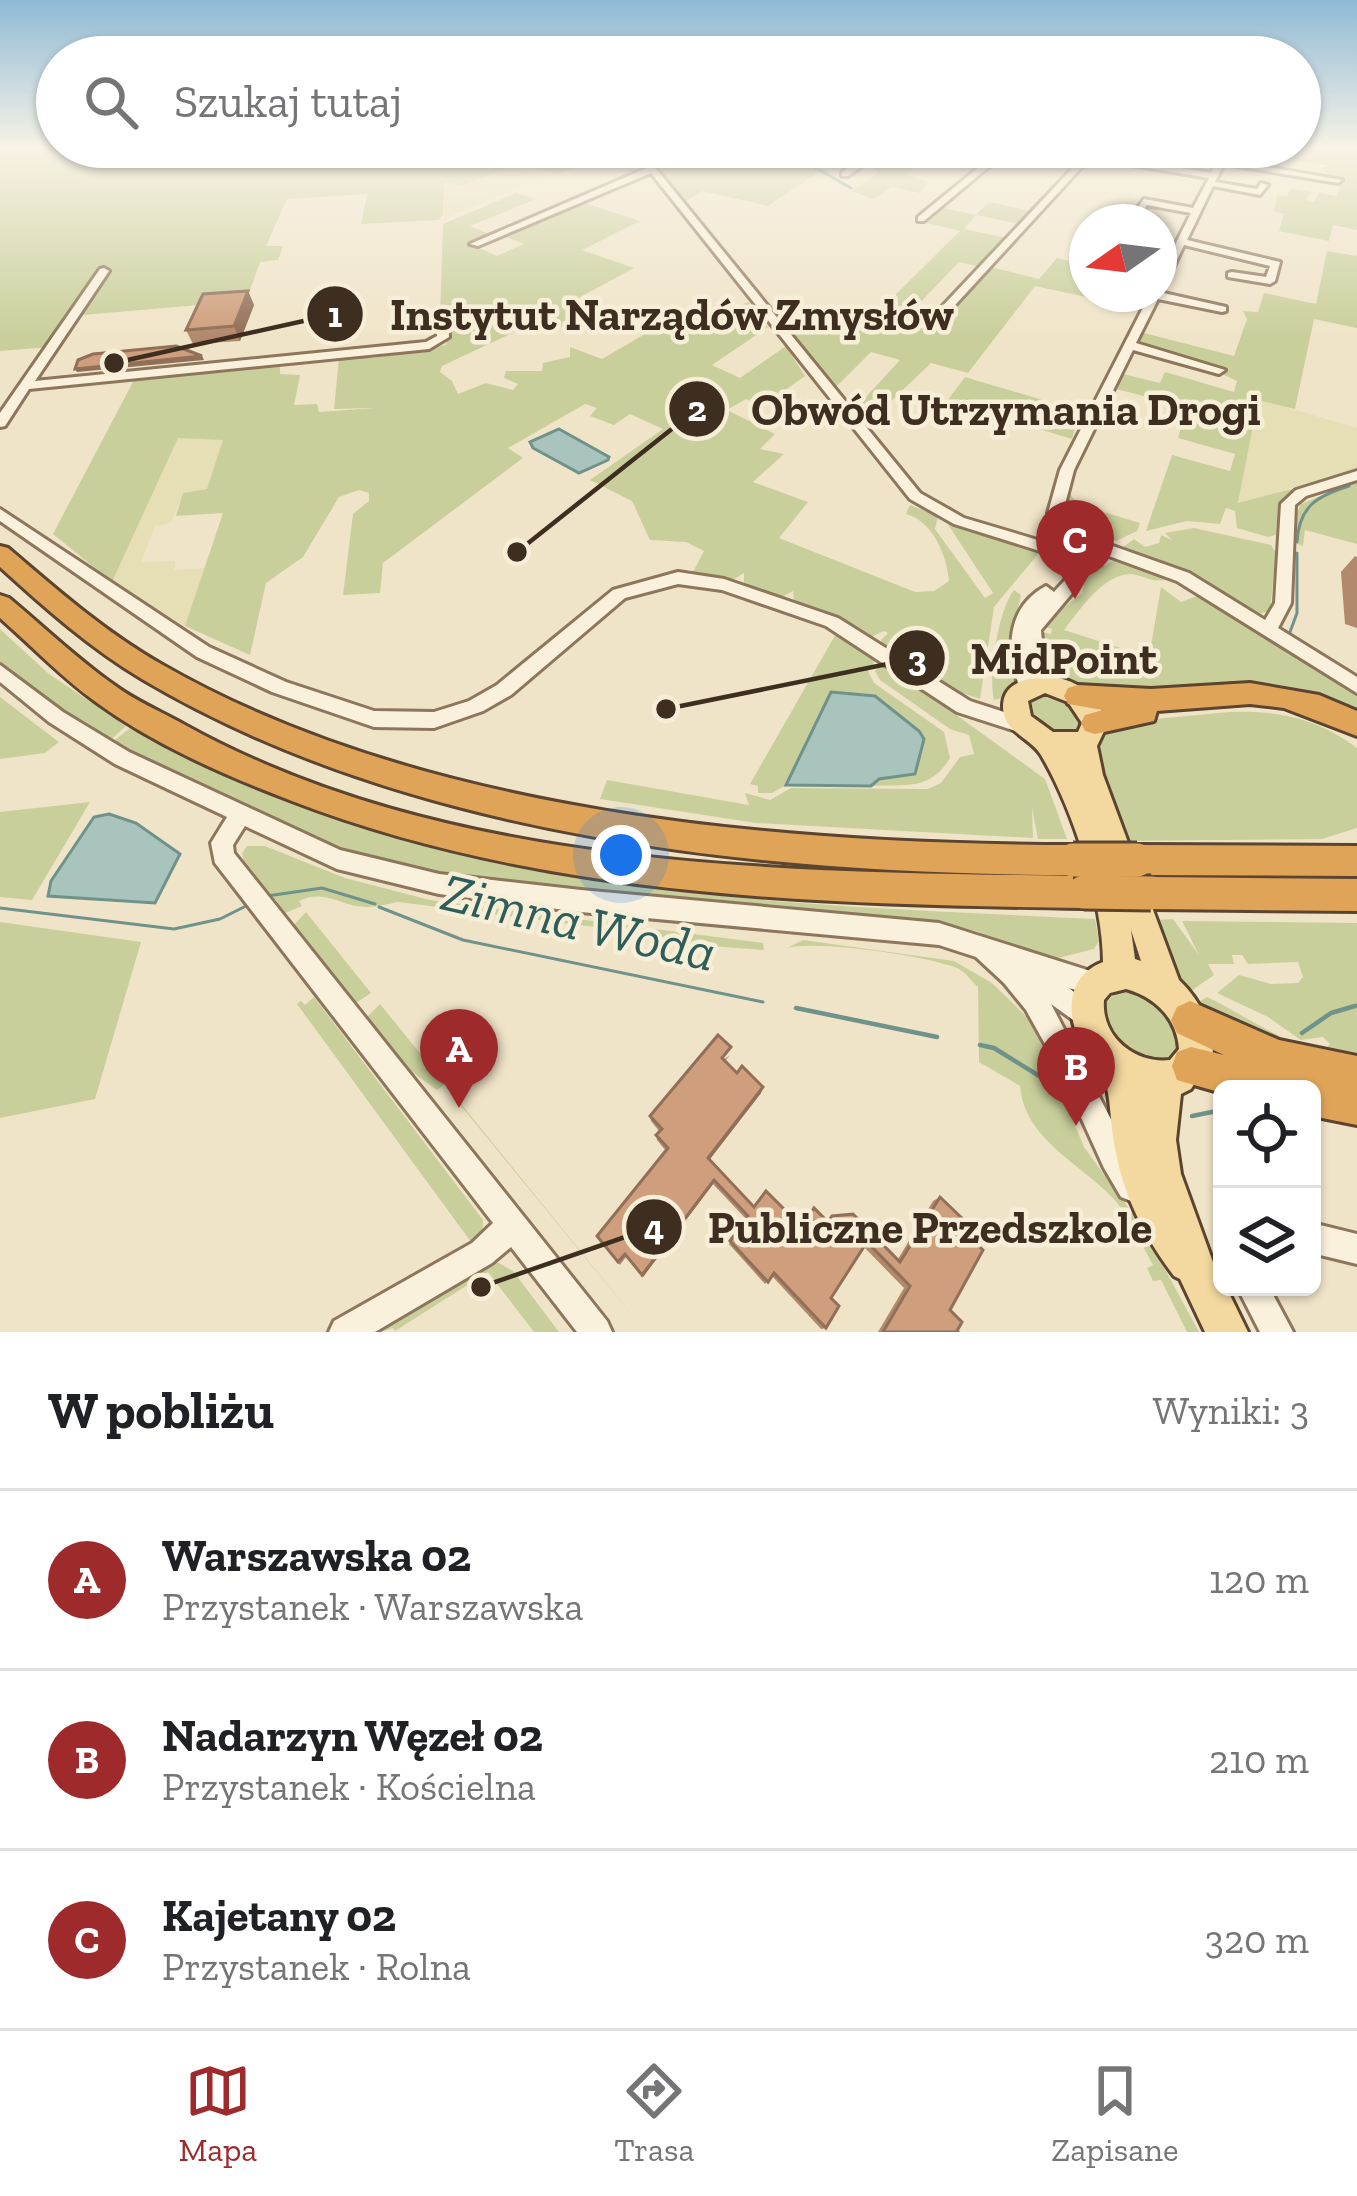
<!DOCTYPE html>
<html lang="pl">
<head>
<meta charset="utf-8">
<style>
  :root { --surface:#fff; --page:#f2f2f2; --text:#202124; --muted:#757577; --line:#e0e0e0; --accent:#9e2a2b }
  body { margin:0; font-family:"Zilla Slab",serif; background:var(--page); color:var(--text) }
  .controls { position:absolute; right:36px; bottom:36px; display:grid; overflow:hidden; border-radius:18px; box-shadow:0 3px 9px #0004 }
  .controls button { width:108px; height:108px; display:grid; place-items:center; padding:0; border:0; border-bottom:3px solid var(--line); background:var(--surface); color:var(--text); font:60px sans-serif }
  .compass { position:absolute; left:1069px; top:204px; width:108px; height:108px; border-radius:50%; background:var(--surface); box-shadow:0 3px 9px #0004; rotate:256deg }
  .you { position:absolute; left:621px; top:855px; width:42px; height:42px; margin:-30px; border:9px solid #fff; border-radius:50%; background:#1a73e8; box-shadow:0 0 0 18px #1a73e833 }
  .badge { display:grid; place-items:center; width:78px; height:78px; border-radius:50%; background:var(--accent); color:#fff; font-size:39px; font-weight:700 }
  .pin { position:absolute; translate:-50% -99px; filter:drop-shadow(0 3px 6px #0008) }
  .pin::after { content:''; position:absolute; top:63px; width:42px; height:36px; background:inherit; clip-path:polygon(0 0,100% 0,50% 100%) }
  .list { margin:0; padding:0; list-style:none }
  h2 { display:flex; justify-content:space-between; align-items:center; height:156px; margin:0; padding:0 48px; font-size:51px }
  h2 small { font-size:39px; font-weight:400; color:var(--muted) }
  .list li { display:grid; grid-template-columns:78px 1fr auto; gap:36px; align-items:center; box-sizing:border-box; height:180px; padding:0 48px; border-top:3px solid var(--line) }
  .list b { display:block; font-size:45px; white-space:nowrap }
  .list p { margin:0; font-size:39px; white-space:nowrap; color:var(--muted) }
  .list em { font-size:39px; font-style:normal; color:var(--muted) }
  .icon { flex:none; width:66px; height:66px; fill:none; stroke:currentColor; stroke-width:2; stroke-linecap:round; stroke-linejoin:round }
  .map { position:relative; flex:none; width:1357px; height:1332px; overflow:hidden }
  .search { position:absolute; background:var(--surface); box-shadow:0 3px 9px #0004; left:36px; right:36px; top:36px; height:132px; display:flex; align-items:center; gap:30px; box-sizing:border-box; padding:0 42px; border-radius:66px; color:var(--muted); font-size:45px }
  .sheet { height:696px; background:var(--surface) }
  nav { display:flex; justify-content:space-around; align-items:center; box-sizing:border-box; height:168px; border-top:3px solid var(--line); background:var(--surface); font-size:33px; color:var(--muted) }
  nav a { display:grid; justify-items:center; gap:6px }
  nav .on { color:var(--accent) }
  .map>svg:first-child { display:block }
  .farmland { fill:#e6deb5 }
  .green { fill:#c9cf9b }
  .water { fill:#a9c4bc; stroke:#6f938a; stroke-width:3 }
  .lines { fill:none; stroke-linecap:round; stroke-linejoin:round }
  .stream-far1 { stroke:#6f938a; stroke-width:3 }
  .stream { stroke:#6f938a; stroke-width:4.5 }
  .minor-casing { stroke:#8d765c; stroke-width:6 }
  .major-casing { stroke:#5b4430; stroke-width:6 }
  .highway-casing { stroke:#5b4430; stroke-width:6 }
  .minor { fill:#faf1dc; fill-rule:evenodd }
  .major { fill:#f3d9a0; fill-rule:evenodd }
  .highway { fill:#e0a458; fill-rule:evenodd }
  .highway-bridge-casing { stroke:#5b4430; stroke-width:39; stroke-linecap:butt }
  .highway-bridge { stroke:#e0a458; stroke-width:33 }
  .wall { fill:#b2896c }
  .shaded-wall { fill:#916f58 }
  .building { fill:#cf9f7d; stroke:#916f58; stroke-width:3 }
  .labels { text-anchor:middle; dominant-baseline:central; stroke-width:9; stroke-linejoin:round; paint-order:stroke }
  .near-water-label { font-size:54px; font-style:italic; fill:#2f5d5a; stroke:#f7eed8 }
  .leader { fill:none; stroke:#3d2e20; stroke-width:4.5 }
  .callout-dot { fill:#3d2e20; stroke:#f7eed8; stroke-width:4.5 }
  .mark-label { font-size:36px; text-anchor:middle; font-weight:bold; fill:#fff }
  .callout-label { font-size:45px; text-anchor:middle; font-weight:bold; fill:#3d2e20; stroke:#f7eed8; stroke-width:9; stroke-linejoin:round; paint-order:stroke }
</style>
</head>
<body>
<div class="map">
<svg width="1357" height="1332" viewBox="0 0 1357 1332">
  <rect width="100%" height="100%" fill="#f0e4c8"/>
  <g class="farmland">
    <polygon points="513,167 546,175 444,219 444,181 461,186"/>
    <polygon points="1258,399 1357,428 1357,468 1238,504"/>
    <polygon points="185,435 224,440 224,448 207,490 183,493 171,523 155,526 141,562 175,561 175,570 205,568 185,626 112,582 178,438"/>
  </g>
  <g class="green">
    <polygon points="0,149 596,149 576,158 589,163 558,174 473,154 513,167 461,186 444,182 443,215 439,220 361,224 367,194 287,199 266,246 283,246 278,260 260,262 246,301 71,316 50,347 0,351"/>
    <polygon points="643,149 853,149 768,206 702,191 685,202"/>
    <polygon points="908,149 936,149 905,174 928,182 920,193 892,187 873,199 852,191 880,171 862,166 873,157 891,161"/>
    <polygon points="1233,149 1357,149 1357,230 1333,225 1329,241 1279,231 1284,214 1274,211 1277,195 1287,197 1290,189 1311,192 1306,200 1314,202 1319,193 1337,196 1342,179 1323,175 1328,174 1322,168 1330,166 1249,152 1228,159"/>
    <path d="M516,193L536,199L470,226L492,235L473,245L497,256L524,244L502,235L579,201L640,221L582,250L634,268L571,302L605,315H584L553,331L531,324L442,366L440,372L452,381L458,394L486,383L513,390L518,384L504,378L506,371H542L543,363L570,357V347L602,359L693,306L723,313L748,302L768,327L712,365L740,378L786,346L805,376L763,406L746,399L727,410L775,434L760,449L784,454L753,482L808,502L779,538L915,592L934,591L949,581C947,556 933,521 906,514L910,505L938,516L935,529L985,598L993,593L947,523L1029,546L1038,554L994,607L980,699L942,686L883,646L881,640L888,633L884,631L871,637L794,603L793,591L780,598L744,586V573L731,581L693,572L704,551L686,542L650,540L632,501L590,480L663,429L630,414L614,425L590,416L597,408L585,404L508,448L523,458L383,563L380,593L343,595L353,514L369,501V493L359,490L339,497L303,557L266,583L250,655L185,626L223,513L176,516L183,493L207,489L223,440L178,438L112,582L53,534L134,380L280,364V374L300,375L294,405L317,404L319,412L375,408L334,409L339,358H374L446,345L454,313L440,316L443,224Z"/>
    <polygon points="989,202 1032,211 1019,224 976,215 964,229 1007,238 980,267 959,262 915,308 947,316 991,267 1039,279 1057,258 1087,265 1087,294 1148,294 1132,307 1035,286 968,373 931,363 867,424 855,409 900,360 871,352 836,387 794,334 823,307 870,320 960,231 927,223 944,208 976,215"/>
    <polygon points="1327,251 1357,256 1357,328 1314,319 1295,409 1258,400 1238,503 1299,487 1278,505 1276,535 1268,537 1237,528 1235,511 1226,508 1220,524 1187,521 1146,531 1172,455 1230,471 1235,454 1178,438 1187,407 1116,389 1123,374 1160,383 1165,372 1234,392 1237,381 1218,372 1220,368 1144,347 1139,343 1144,333 1234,356 1247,319 1243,311 1258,312 1264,293 1316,304"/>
    <polygon points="965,377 1043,400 1036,410 1077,422 1072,439 947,401"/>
    <polygon points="1357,481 1357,544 1305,530 1303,546 1292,542 1294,518 1301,504"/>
    <polygon points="1067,489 1077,504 1140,523 1137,531 1116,541 1067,511"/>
    <polygon points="1194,528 1271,545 1276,553 1270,611 1254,615 1175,566 1123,547 1134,539 1145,547 1159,543 1161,535 1172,540 1165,533"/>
    <path d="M1116,560L1170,578C1154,585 1147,576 1131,574C1104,573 1078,612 1064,630L1149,657L1161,587L1181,602L1202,594L1357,691V718C1323,704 1290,685 1252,685C1198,685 1095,713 1052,674C1043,665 1040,644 1036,631L1051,634L1052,629L1039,625L1083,593L1085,574Z"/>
    <path d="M1014,590L1021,595L1012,635L1018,681L1006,697L994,700C988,676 998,610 1014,590Z"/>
    <polygon points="0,629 49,674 126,726 108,742 42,698 0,663"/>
    <path d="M837,632L877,658L868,671L874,683L944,732L950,758C930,791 907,784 871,786L878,779L915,774L832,692L786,785L772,793H758V786L750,784Z"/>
    <polygon points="883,662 1045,779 1067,839 1038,839 1032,808 1033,838 756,823 600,799 607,780 749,805 745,793 770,800 791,788 928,789 941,783 960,757 974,754 969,735 950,729 880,680 875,671"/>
    <polygon points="1044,692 1066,697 1083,723 1078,732 1059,736 1032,722 1026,705"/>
    <polygon points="0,697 59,742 45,753 0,759"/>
    <path d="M1229,712C1278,710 1317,718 1357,748V828L1322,839L1122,841L1095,751L1106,729L1123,722Z"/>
    <path d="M130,728C429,899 760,902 1095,919L1099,941L1094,949L1058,958L1055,965L976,931L938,922L820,916L427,874C314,848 214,794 110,744Z"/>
    <polygon points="90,802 32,900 0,897 0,812"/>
    <path d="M247,846H265L345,878L430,900L763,943L764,950L696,945L643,933L398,902C388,904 377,907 367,907C341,907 326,888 299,901L302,906L281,915L274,906L278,902L245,868L242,853Z"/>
    <polygon points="306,912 371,993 353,1005 292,927"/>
    <path d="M1173,919L1199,955L1182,921L1357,923V1064L1295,1053L1195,1004L1207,997C1245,1015 1282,1043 1323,1052L1330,1044L1323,1037L1301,1040L1268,1017L1217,993L1239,975L1271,984L1298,983L1303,977L1298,962L1248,964L1242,955H1232L1234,964H1208L1214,975L1191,991L1181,992L1155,920Z"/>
    <polygon points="0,922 141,942 95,1099 0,1118"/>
    <path d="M803,940L954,961L992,983L1032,1022L1084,1147L1141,1225L1199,1332H1187L1161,1280L1153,1281L1147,1268L1153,1265C1141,1244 1130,1217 1114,1199C1080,1163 1025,1140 1020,1086L979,1062L978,987C971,981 965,971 957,968C926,956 818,940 787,948Z"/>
    <path d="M1122,988C1157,992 1175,1016 1180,1049L1170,1063L1143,1064L1108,1035L1103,1005Z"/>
    <polygon points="314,997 483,1220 482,1239 474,1246 297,1004 301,1001 305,1005"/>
    <polygon points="380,1004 646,1332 444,1085 437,1090 389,1055 365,1019"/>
    <polygon points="495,1261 513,1271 559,1332 534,1332 488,1272 395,1331 393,1328 380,1332"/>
  </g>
  <g class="water">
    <polygon points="559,429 609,457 608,460 579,473 533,448 530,442"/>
    <polygon points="831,692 875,696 919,731 924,739 915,774 879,779 871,786 786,785"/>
    <polygon points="109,814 136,823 180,854 155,903 48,896 51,881 94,817"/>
  </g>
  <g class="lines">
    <g class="stream-far1">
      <polyline points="1150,149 1215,160"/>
      <polyline points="788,152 851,188"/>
      <polyline points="1133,160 1139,149"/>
      <polyline points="1240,161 1257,149"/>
      <path d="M1297,542C1299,506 1317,496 1349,486"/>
      <polyline points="1290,632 1297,613 1297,553"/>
      <polyline points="267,896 322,888 375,904"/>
      <polyline points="379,907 463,940 763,1002"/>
      <polyline points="0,908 174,929 220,919 248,905"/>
      <polyline points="1345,1009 1357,1005"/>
    </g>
    <g class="stream">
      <polyline points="796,1008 937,1037"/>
      <polyline points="1302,1033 1331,1013 1355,1006"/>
      <polyline points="980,1045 994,1048 1049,1082"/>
      <polyline points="1192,1116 1222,1110"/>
    </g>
    <defs>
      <g id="minor">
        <path d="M632,149H640L920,493L964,518L1078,552L1083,548L1072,533L1064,538L1059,537L1048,513L1060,470L1150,294L1159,292L1226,307V311L1222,312L1158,299L1136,343L1225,370L1219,374L1133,350L1074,470L1064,508L1069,510L1093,539L1189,573L1265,620L1275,603L1281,504L1296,490L1357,471V480L1306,496L1295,505L1291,603L1278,628L1357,677V693L1177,581L1098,552L1088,561L1079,585L1041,630L1043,653L1060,685L1057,690H1045L1032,666L1037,686L1035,691H1021C1006,653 1005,608 1046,586L1054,592L1066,579L1072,561L954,524L910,499L651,173L478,246L470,244L647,168Z"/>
        <polygon points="876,149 885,149 848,176 842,176 842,172"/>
        <polygon points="1001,149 1010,149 924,221 918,221 918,217"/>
        <polygon points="1046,149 1065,149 1211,173 1223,149 1231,149 1226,160 1342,180 1338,183 1224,164 1215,182 1257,189 1261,183 1268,185 1260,195 1213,186 1187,240 1280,262 1275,281 1270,284 1228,277 1228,273 1232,272 1266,277 1270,266 1184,245 1164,287 1159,290 1159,277 1191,213 1147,205 1137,222 1127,222 1144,199 1193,208 1209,178 1090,158 945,316 937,316 937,312 1083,157"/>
        <polygon points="104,268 109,271 35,381 426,342 437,336 436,322 442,319 448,322 449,337 429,349 29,389 5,426 0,427 0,413 100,269"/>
        <polygon points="0,509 209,647 286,682 374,711 434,712 469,701 497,685 613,590 678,572 724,579 838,618 970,701 1029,720 1032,725 1029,730 1022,733 957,712 826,626 722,590 678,584 625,598 511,695 483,711 434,728 374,727 272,692 197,657 0,521"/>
        <polygon points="0,665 63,712 129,752 340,850 439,874 581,890 939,923 1103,975 1106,984 1103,993 1094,996 1069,988 1096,1009 1099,1018 1096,1027 1087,1030 1051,1004 1141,1177 1145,1187 1141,1197 1131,1201 1121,1197 1104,1168 1060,1071 1026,1010 1004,983 976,957 939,945 581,912 439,894 337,869 245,826 233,845 234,853 607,1321 612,1332 577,1332 511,1247 492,1263 375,1332 329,1332 334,1321 472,1243 493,1223 215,863 211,843 227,817 115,764 49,722 0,682"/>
        <polygon points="1312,1223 1357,1234 1357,1264 1312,1253"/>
        <polygon points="1237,1287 1269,1287 1293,1332 1260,1332"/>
      </g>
      <path id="major" d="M1045,675C1077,680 1096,692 1108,723L1097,746L1103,775L1179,980C1200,1000 1212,1025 1213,1054L1191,1089L1181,1094L1176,1140L1181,1174L1222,1287H1226L1248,1332H1205L1180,1279L1174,1276C1143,1235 1122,1193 1114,1142C1110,1121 1111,1097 1104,1077C1100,1067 1088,1058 1083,1047C1065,1016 1066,976 1103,962C1103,901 1072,807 1041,755C1030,737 1002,732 1003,705C1004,682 1027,679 1045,675ZM1045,693L1068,702L1082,723L1078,732H1053L1031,716L1028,701ZM1131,930L1140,958L1141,961L1135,959ZM1126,989C1155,997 1177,1018 1179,1049L1170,1060C1135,1064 1101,1037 1104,1000L1110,993Z"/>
      <g id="highway">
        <path d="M0,546L8,548C57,590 105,632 161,664C421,814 778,844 1073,845L1085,849L1089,860L1085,871L1073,875C765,874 412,839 142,679C90,648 45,608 0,567Z"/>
        <path d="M0,595L9,598C44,627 77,659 114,685C135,701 162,712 185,725C450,872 789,872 1084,876L1096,881L1101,892L1096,903L1084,908C817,904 544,898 292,801C224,775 155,745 96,702C62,678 32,646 0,618Z"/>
        <polygon points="1250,683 1319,695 1357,711 1357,736 1284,708 1250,704 1157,711 1154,721 1095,734 1085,731 1081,723 1085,715 1103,710 1068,704 1064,696 1068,688 1078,685 1151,689"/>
        <polygon points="1137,845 1357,846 1357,876 1137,875 1125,871 1121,860 1125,849"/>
        <polygon points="1151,877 1357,879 1357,911 1151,909 1139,904 1134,893 1139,882"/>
        <polygon points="1190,1001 1279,1040 1357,1056 1357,1125 1312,1116 1312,1089 1222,1089 1222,1093 1177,1080 1172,1066 1177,1052 1191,1047 1224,1055 1177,1033 1171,1020 1177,1007"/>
      </g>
    </defs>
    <use href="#minor" class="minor-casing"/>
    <use href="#major" class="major-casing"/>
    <use href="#highway" class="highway-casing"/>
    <use href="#minor" class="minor"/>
    <use href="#major" class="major"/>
    <use href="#highway" class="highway"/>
    <defs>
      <g id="highway-bridge">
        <polyline points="1073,860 1137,860"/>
        <polyline points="1084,892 1151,893"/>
      </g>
    </defs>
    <use href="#highway-bridge" class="highway-bridge-casing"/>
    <use href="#highway-bridge" class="highway-bridge"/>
  </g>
  <g class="wall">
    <polygon points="248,291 254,305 240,341 193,344 186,330"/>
    <polygon points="1355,556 1357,557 1357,628 1345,624 1341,572"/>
    <polygon points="730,1055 725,1061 761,1093 709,1160 754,1207 801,1226 827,1221 832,1216 898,1259 933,1201 940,1197 962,1230 950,1310 958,1332 878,1332 904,1288 864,1247 831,1298 826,1328 821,1329 772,1276 765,1284 729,1244 746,1219 713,1184 643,1277 626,1257 620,1265 599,1240 666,1151 657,1140 656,1135 659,1131 651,1121 650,1116"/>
  </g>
  <g class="shaded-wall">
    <polygon points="248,291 254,305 240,341 234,326"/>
    <polygon points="202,356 204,360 77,372 75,369"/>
    <polygon points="763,1087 761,1093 707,1163 708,1158"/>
    <polygon points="714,1180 713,1184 643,1277 642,1275"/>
  </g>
  <g class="building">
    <polygon points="248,291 234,326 186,330 203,294"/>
    <polygon points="176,346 202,356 75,369 78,360 93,354"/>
    <polygon points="718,1035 731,1047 722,1058 737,1073 742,1066 763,1087 708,1158 754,1207 766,1191 802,1227 814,1208 828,1222 832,1216 853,1214 900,1262 940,1197 966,1222 962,1230 983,1250 950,1310 962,1322 957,1331 958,1332 883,1332 910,1286 867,1242 831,1298 839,1306 826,1328 774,1273 768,1282 730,1241 748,1216 714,1180 642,1275 625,1254 618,1262 597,1236 668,1148 656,1135 662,1129 650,1116"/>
  </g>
  <linearGradient id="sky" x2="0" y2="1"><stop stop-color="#8fbad6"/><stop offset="0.44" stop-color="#f8f3e6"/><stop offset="1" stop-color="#f8f3e6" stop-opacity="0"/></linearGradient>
  <rect width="1357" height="336" fill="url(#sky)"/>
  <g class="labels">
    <g class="near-water-label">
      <text transform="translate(579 922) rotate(13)">Zimna Woda</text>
    </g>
  </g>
  <path class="leader" d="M114 363L335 314M517 552L697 409M666 709L917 658M481 1287L654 1227"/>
  <g class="callout-dot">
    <circle cx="114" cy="363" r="12"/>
    <circle cx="517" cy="552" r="12"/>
    <circle cx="666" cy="709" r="12"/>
    <circle cx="481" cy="1287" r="12"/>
    <circle cx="335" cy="314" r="30"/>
    <circle cx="697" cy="409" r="30"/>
    <circle cx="917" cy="658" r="30"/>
    <circle cx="654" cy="1227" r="30"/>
  </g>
  <g class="mark-label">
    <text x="335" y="327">1</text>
    <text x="697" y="421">2</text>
    <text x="917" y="671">3</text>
    <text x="654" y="1240">4</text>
  </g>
  <g class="callout-label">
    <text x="672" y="330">Instytut Narządów Zmysłów</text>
    <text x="1006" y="425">Obwód Utrzymania Drogi</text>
    <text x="1064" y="674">MidPoint</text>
    <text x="930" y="1243">Publiczne Przedszkole</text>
  </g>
</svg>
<div class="controls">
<button><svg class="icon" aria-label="locate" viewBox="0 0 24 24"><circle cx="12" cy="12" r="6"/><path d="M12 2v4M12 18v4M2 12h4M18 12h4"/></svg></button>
<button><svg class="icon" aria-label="layers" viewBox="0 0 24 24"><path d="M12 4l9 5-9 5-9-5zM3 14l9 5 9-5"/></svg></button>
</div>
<svg class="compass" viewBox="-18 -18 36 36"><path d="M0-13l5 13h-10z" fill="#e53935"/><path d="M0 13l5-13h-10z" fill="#757577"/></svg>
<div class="you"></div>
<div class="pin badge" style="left:459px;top:1108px">A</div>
<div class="pin badge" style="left:1076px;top:1126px">B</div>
<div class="pin badge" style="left:1075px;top:599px">C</div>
<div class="search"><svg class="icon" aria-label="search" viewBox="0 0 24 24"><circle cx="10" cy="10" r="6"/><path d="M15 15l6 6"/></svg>Szukaj tutaj</div>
</div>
<section class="sheet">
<h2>W pobliżu<small>Wyniki: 3</small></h2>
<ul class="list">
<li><span class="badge">A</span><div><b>Warszawska 02</b><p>Przystanek · Warszawska</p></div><em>120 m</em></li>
<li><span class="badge">B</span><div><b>Nadarzyn Węzeł 02</b><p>Przystanek · Kościelna</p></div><em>210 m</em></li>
<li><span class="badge">C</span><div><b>Kajetany 02</b><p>Przystanek · Rolna</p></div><em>320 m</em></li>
</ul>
</section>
<nav>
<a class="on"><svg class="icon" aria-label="map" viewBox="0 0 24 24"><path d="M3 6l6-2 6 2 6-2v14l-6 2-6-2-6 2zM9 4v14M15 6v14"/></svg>Mapa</a>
<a><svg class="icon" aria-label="directions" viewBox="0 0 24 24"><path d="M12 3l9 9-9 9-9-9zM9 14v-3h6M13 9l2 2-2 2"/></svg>Trasa</a>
<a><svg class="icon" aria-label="saved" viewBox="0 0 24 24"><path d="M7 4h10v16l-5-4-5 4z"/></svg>Zapisane</a>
</nav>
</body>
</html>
